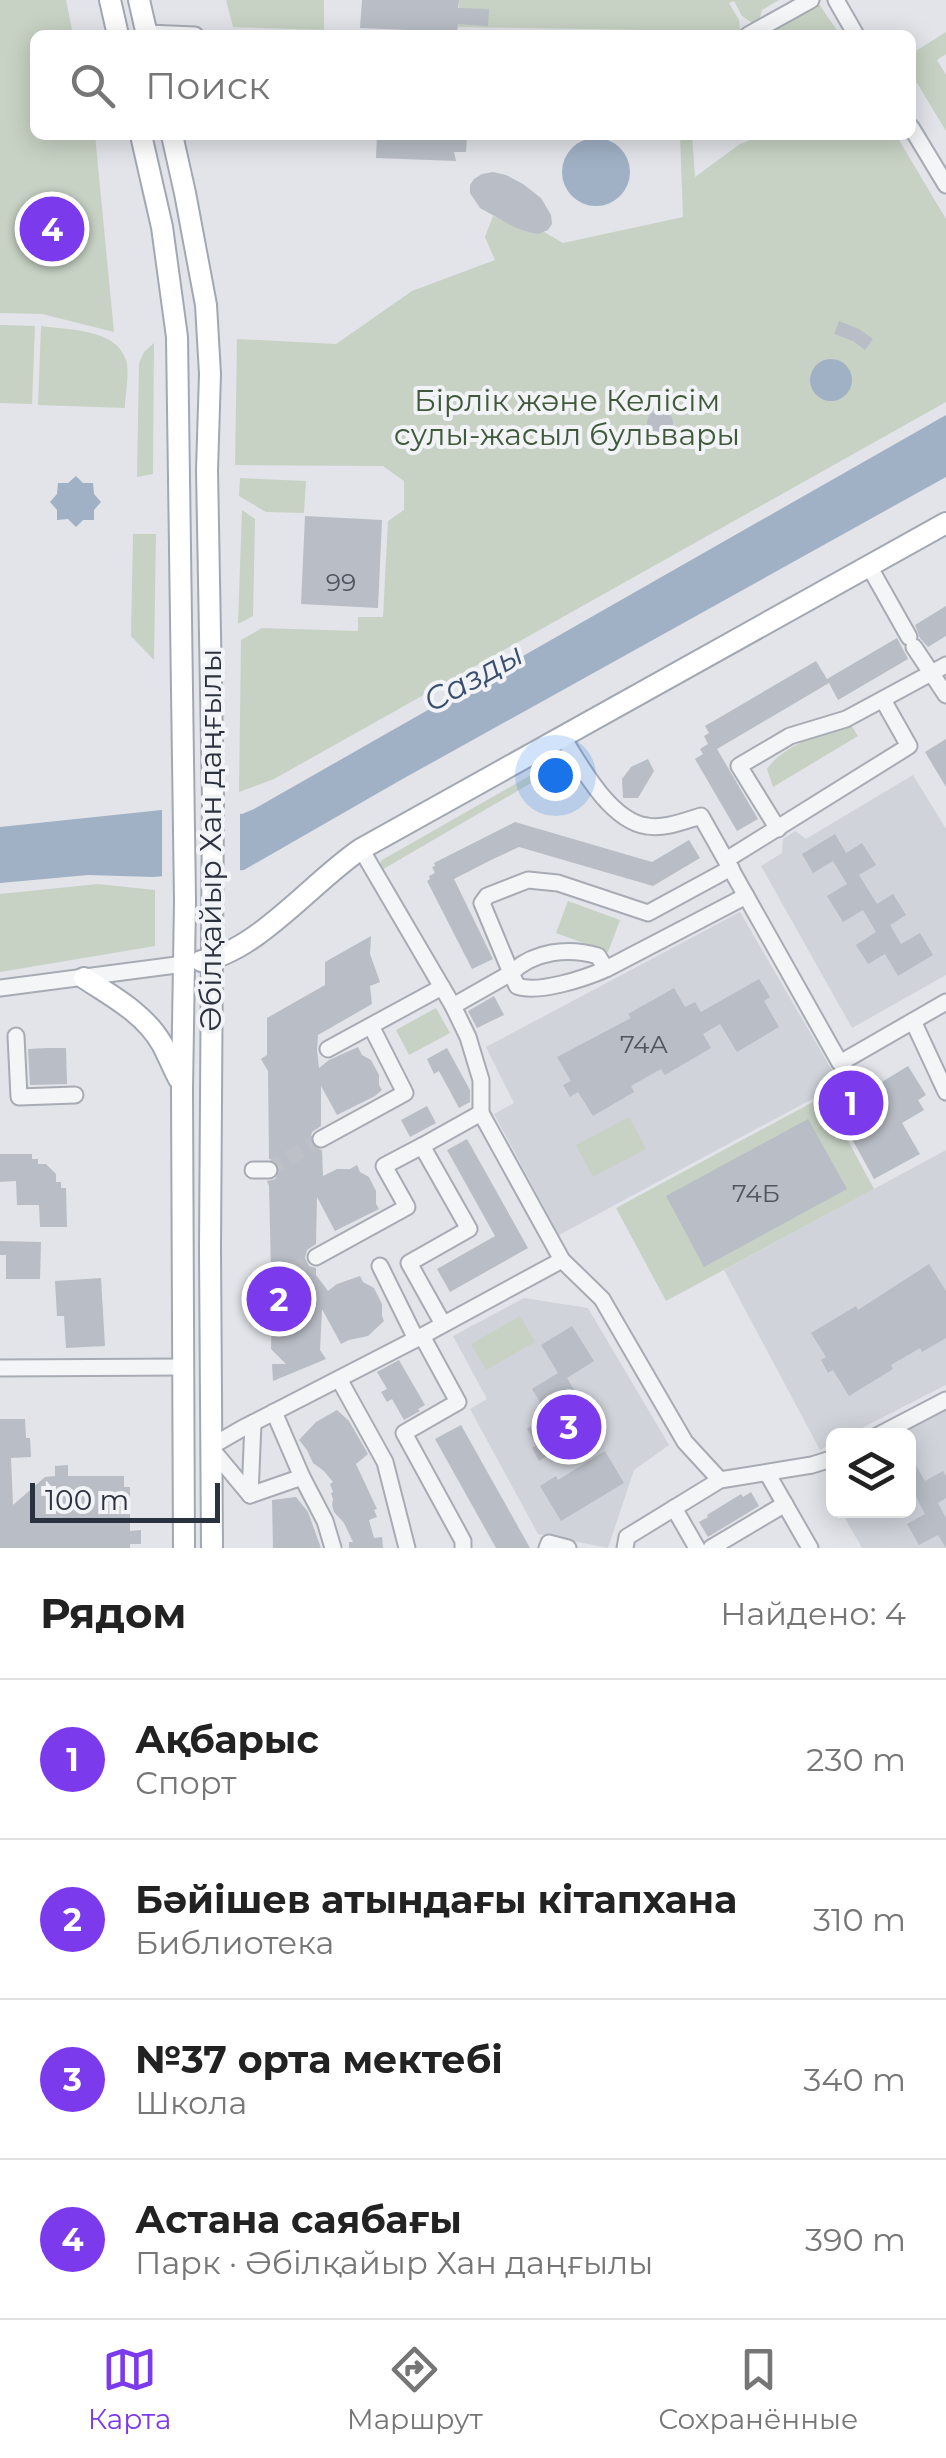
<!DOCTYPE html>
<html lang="ru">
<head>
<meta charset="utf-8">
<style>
  :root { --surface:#fff; --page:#f6f6f6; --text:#222; --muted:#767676; --line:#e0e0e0; --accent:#7c3aed }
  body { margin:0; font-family:Montserrat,sans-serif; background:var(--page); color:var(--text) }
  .controls { position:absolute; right:30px; bottom:30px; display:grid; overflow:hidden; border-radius:15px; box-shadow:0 5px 25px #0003 }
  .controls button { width:90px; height:90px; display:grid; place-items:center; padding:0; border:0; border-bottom:2px solid var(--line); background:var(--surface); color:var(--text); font:50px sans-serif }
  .scale { position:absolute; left:30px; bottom:25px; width:190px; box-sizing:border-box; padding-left:10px; border:5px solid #2b323f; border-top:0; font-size:28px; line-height:35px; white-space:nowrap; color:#2b323f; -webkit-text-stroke:8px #f1f3f6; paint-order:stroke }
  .you { position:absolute; left:555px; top:775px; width:35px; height:35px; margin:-25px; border:8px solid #fff; border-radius:50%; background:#1a73e8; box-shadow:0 0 0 15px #1a73e833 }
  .badge { display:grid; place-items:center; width:65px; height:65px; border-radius:50%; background:var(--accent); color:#fff; font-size:32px; font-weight:700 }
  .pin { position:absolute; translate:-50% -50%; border:5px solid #fff; box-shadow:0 2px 10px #0006 }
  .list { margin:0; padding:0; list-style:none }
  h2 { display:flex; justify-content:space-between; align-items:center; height:130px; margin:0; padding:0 40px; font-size:42px }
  h2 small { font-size:32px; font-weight:400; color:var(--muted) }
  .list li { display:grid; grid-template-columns:65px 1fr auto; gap:30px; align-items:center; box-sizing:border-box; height:160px; padding:0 40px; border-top:2px solid var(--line) }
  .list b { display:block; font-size:38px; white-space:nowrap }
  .list p { margin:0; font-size:32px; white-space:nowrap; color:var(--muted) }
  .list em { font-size:32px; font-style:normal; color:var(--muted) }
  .icon { flex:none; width:55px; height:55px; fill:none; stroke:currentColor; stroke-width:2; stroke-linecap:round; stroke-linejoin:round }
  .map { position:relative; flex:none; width:946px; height:1548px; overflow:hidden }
  .search { position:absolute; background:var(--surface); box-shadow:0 5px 25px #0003; left:30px; right:30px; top:30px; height:110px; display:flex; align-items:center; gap:25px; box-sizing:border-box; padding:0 35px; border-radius:15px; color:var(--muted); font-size:38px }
  .sheet { height:770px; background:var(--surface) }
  nav { display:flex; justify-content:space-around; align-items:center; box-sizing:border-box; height:140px; border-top:2px solid var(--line); background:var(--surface); font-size:28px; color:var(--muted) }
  nav a { display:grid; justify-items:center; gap:5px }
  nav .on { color:var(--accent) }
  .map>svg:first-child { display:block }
  .built { fill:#d0d3da }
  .green { fill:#c7d2c4 }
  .water { fill:#a0b1c5 }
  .pier { fill:#e2e4e9 }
  .building { fill:#b9bdc5 }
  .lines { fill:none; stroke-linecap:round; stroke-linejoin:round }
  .minor-tunnel { stroke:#bdc0c7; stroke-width:15; stroke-dasharray:15 8; stroke-linecap:butt }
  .minor-casing { stroke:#a7abb3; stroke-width:19 }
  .major-casing { stroke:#a2a8b3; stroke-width:24 }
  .minor { stroke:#f4f5f7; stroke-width:15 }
  .major { stroke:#fff; stroke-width:20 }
  .labels { text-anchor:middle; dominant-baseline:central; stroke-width:8; stroke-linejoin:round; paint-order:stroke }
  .number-label { font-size:25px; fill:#4e5560 }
  .park-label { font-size:30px; fill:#3f593a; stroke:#f1f3f6 }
  .street-label { font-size:30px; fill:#2b323f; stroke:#f1f3f6 }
  .water-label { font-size:32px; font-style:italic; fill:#3a4f6f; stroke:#f1f3f6 }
</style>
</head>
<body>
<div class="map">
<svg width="946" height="1548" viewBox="0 0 946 1548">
  <rect width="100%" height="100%" fill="#e2e4e9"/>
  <g class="built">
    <polygon points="913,775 946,829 946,975 852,1028 761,866 782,853 783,839 795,831 806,839"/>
    <polygon points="740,912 840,1084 559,1235 494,1114 514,1103 486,1047"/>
    <polygon points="946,1150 946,1385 848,1435 834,1436 833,1443 820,1450 724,1270"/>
    <polygon points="524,1298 588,1308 669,1445 634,1470 608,1548 538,1534 470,1409 487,1399 453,1336"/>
    <polygon points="946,1410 946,1548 862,1548 841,1511 908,1510 908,1436 899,1435"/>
  </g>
  <g class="green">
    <polygon points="0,0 66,0 73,35 35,35 35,135 95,135 114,332 42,314 0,313"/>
    <polygon points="226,0 324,0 324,30 233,27"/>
    <polygon points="459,0 779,0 762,10 759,21 754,24 742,16 734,1 729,3 739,20 740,30 734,35 652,35 646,30 458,27"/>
    <polygon points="819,4 840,35 766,35"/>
    <polygon points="946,32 946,54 937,60 946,75 946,131 917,83 911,82 911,54"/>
    <polygon points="680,135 692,135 695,177 740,144 763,135 896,135 946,219 946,402 274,779 239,792 241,640 262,628 358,631 358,617 383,617 388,521 404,510 404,481 383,466 235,465 237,339 336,344 412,291 495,260 485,237 493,216 528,232 544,232 563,243 683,217"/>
    <polygon points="0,325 35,326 32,404 0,403"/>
    <path d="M41,326C67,330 116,328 126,360C130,370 125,397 125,408L38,405Z"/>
    <polygon points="154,343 153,474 137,477 139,363 144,352"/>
    <polygon points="240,478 306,481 304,513 266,512 239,496"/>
    <polygon points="242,510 255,519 253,616 238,624"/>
    <polygon points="133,534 156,534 154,660 131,636"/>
    <path d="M851,725L858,736L773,787L767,769C783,745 825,732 851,725Z"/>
    <polygon points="561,758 567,762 380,871 379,866 382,860"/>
    <polygon points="98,884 155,890 155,946 0,972 0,894"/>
    <polygon points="568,901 620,920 608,952 556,933"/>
    <polygon points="436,1008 450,1033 409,1055 396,1030"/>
    <polygon points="824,1096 874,1189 666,1301 616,1208"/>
    <polygon points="629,1117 646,1149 593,1177 576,1145"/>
    <polygon points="520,1316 535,1342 486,1370 471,1344"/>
  </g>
  <g class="water">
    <circle cx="596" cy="172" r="34"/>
    <circle cx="831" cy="380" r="21"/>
    <polygon points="946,415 946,477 399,781 244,870 153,877 88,875 0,883 0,827 171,809 242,814 254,809"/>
    <polygon points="76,476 83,483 93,483 94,494 101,502 94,510 94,520 83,520 76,527 68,519 57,520 57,510 50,502 57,494 58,483 68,483"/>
  </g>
  <polygon class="pier" points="172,804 240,809 240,876 162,881 162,806"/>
  <g class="building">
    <polygon points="362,0 459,0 458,8 489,9 488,26 458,24 457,32 360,28"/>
    <polygon points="377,135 467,135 466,152 454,152 456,161 376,158"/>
    <polygon points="493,172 506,175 523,184 541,198 551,215 552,224 548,230 538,234 528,232 514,227 480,208 470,193 470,185 474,179 482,174"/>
    <polygon points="839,321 859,329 873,339 865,350 853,341 834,334"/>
    <circle cx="660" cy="423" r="13"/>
    <polygon points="305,516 382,520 378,608 301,604"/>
    <polygon points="946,606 946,636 928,647 920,638 915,625"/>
    <polygon points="897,638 908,659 838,700 829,683 717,749 758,819 737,831 695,759 703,754 700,749 708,744 704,736 709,733 705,726 816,661 827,679"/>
    <polygon points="946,739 946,787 925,752"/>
    <polygon points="648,759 654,771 638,798 623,798 622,779 631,767"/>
    <polygon points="515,822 652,862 689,840 700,858 653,886 519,847 491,860 454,879 493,959 472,969 427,881 430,879 429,876 435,873 432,867 435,866 434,863"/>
    <polygon points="835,834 846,853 862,843 876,865 859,875 877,904 893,894 906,915 890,925 901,944 920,933 933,955 898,976 885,954 868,964 856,945 876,932 863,910 843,922 827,896 847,884 833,861 813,873 802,854"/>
    <polygon points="371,936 370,954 380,982 370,986 372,1004 318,1035 317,1050 319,1068 329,1060 358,1047 362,1055 371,1060 379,1075 379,1085 382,1090 375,1096 337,1115 321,1086 321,1126 312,1132 310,1140 314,1148 322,1150 323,1176 337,1169 350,1169 357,1165 360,1172 369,1177 376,1191 376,1204 379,1209 335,1231 317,1197 316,1244 307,1250 305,1258 309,1266 316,1268 316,1275 328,1291 337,1284 360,1276 363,1282 374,1288 382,1304 382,1316 384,1321 368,1336 349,1340 341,1344 322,1309 320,1350 326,1359 273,1381 272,1364 286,1364 271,1349 272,1300 269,1296 281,1289 283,1281 279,1273 271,1271 269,1186 267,1181 275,1179 280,1169 275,1161 269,1159 268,1071 261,1059 267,1055 267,1018 325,985 325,962"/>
    <polygon points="759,979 770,997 764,1001 779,1027 737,1052 720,1024 703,1034 711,1048 665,1075 661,1069 631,1086 634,1092 593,1116 578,1092 570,1097 563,1085 571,1081 557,1057 631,1018 628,1014 674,988 685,1007 695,1002 701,1012"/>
    <polygon points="494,996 504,1015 477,1028 468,1011"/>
    <polygon points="47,1048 66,1048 67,1084 30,1085 28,1049"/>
    <polygon points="447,1048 470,1090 470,1102 459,1108 439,1071 434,1074 427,1059"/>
    <polygon points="908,1066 926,1095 918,1100 924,1110 902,1123 920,1154 874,1179 834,1106 837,1104 836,1101 858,1088 864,1093"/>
    <polygon points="427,1106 436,1123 410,1137 401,1120"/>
    <polygon points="808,1119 847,1189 704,1267 666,1196"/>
    <polygon points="467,1139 528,1248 450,1292 437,1269 495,1236 447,1150"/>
    <polygon points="0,1154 32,1154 32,1159 38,1159 38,1164 46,1164 56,1174 56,1182 61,1182 61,1188 66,1188 67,1227 40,1227 39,1205 17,1205 16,1181 0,1182"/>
    <polygon points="0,1241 41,1242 40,1279 6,1279 6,1255 0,1255"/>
    <polygon points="929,1264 946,1291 946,1338 922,1352 920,1348 891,1365 893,1369 849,1396 833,1370 828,1373 821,1360 826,1357 811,1333 856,1306 858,1310"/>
    <polygon points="101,1278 105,1346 66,1348 64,1316 57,1316 55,1281"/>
    <polygon points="572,1326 594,1361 567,1378 579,1398 558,1411 575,1439 539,1461 532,1448 537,1445 527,1429 548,1415 532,1389 558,1373 541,1345"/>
    <polygon points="399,1360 425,1405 418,1409 420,1411 404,1420 392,1399 387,1402 381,1392 387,1389 377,1372"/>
    <polygon points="337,1410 349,1421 368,1454 356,1464 377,1509 374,1510 377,1517 369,1520 374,1538 382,1537 383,1548 349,1548 349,1542 353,1542 344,1523 334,1512 332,1505 333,1499 331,1493 333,1492 330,1484 333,1482 324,1471 313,1463 307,1450 299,1440 316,1422"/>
    <polygon points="0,1419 25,1419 26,1438 30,1438 31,1457 11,1458 13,1505 45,1477 55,1476 55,1466 68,1465 68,1476 124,1476 124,1487 130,1487 130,1531 141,1530 141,1544 130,1544 130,1548 0,1548"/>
    <polygon points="461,1425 530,1548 496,1548 435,1439"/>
    <polygon points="605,1451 624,1483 561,1521 540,1486 556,1476 558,1480"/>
    <polygon points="908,1452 925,1481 943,1471 946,1476 946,1498 938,1503 946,1518 946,1548 938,1535 919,1545 907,1524 925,1514 913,1491 908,1493"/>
    <polygon points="751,1492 759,1506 708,1537 699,1522 708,1517 707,1515 741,1494 743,1497"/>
    <polygon points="296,1497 308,1512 321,1548 273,1548 272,1500"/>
  </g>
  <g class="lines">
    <g class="minor-tunnel">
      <polyline points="269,1170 321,1139"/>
      <polyline points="272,1282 316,1257"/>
    </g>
    <defs>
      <g id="minor">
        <polyline points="836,0 856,35"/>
        <polyline points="147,33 195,35"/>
        <polyline points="748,35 811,0"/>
        <polyline points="911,127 946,185"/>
        <polyline points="869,566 909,637"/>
        <polyline points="914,647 946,695"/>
        <path d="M562,736C580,765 610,821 647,826C665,829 684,821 701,816L840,1063L946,1002"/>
        <polyline points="778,829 739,766 790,736 846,719 946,665"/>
        <polyline points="361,849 453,1006 468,1037 481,1080 481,1113 562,1260 602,1299 685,1442 720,1480"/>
        <polyline points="726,860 909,746 883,700"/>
        <path d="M606,969L598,956C568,947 534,951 511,973L517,986C538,994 586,978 606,969L746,896"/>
        <polyline points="0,988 184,964"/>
        <polyline points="453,1006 511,973 482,903 487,896 528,880 558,883 648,913 731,868"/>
        <polyline points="913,1021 946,1092"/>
        <polyline points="16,1036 19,1097 75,1095"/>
        <polyline points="328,1049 442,987"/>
        <polyline points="321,1139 405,1093 371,1026"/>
        <polyline points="253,1170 269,1170"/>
        <polyline points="316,1257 407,1207 384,1166 422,1146"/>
        <polyline points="380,1266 416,1339"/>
        <polyline points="254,1292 272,1282"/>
        <polyline points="443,1324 409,1263 469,1229 422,1146 481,1113"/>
        <polyline points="422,1336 458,1402 404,1433 463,1541 463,1548"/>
        <polyline points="0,1368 183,1367"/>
        <polyline points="339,1379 385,1462 407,1548"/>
        <polyline points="274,1412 302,1477 325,1521 333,1548"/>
        <polyline points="877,1436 946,1400"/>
        <polyline points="767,1473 810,1548"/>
        <polyline points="250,1495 210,1447 243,1428 422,1336 562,1260"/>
        <polyline points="250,1495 253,1423"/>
        <polyline points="250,1495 302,1477"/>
        <polyline points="674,1508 697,1548"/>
        <polyline points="547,1548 549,1543 568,1548"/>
        <polyline points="625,1548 627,1537 720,1480 812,1465 834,1458"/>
        <polyline points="711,1548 785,1504"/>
      </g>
      <g id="major">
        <polyline points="110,0 118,35"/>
        <polyline points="139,0 147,35"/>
        <polyline points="141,135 162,227 177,337 185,901 182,1089 184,1548"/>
        <polyline points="172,135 185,193 206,305 210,374 207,470 213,799 210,1249 212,1548"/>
        <path d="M201,961C257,952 313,881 361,849L946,523"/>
        <path d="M84,978C112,996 145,1014 162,1044C168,1055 173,1068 179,1079"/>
      </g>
    </defs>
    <use href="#minor" class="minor-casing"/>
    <use href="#major" class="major-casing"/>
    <use href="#minor" class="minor"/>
    <use href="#major" class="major"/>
  </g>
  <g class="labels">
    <g class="number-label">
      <text x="341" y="582">99</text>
      <text x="644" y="1044">74А</text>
      <text x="756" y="1193">74Б</text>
    </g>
    <g class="park-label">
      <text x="567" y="400">Бірлік және Келісім<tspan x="567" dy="34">сулы-жасыл бульвары</tspan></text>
    </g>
    <g class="street-label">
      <text transform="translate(210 840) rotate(-90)">Әбілқайыр Хан даңғылы</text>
    </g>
    <g class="water-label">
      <text transform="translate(473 677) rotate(-29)">Сазды</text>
    </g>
  </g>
</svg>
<div class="controls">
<button><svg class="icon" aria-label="layers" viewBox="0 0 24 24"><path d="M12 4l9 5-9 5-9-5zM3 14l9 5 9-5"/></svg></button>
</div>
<div class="scale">100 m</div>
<div class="you"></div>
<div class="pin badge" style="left:851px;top:1103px">1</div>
<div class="pin badge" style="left:279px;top:1299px">2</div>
<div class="pin badge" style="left:569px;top:1427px">3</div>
<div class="pin badge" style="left:52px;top:229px">4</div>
<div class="search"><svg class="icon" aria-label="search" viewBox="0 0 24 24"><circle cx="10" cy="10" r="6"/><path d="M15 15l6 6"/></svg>Поиск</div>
</div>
<section class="sheet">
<h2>Рядом<small>Найдено: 4</small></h2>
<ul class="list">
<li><span class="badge">1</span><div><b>Ақбарыс</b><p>Спорт</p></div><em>230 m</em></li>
<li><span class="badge">2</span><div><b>Бәйішев атындағы кітапхана</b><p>Библиотека</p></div><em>310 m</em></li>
<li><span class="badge">3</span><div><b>№37 орта мектебі</b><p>Школа</p></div><em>340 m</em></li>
<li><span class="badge">4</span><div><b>Астана саябағы</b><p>Парк · Әбілқайыр Хан даңғылы</p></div><em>390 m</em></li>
</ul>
</section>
<nav>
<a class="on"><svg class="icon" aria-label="map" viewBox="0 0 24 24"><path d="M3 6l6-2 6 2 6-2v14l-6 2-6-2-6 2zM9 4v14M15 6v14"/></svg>Карта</a>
<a><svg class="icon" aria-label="directions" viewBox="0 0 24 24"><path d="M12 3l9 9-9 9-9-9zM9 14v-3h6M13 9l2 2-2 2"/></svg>Маршрут</a>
<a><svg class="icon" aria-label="saved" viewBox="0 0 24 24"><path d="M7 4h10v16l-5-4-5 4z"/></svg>Сохранённые</a>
</nav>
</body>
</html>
